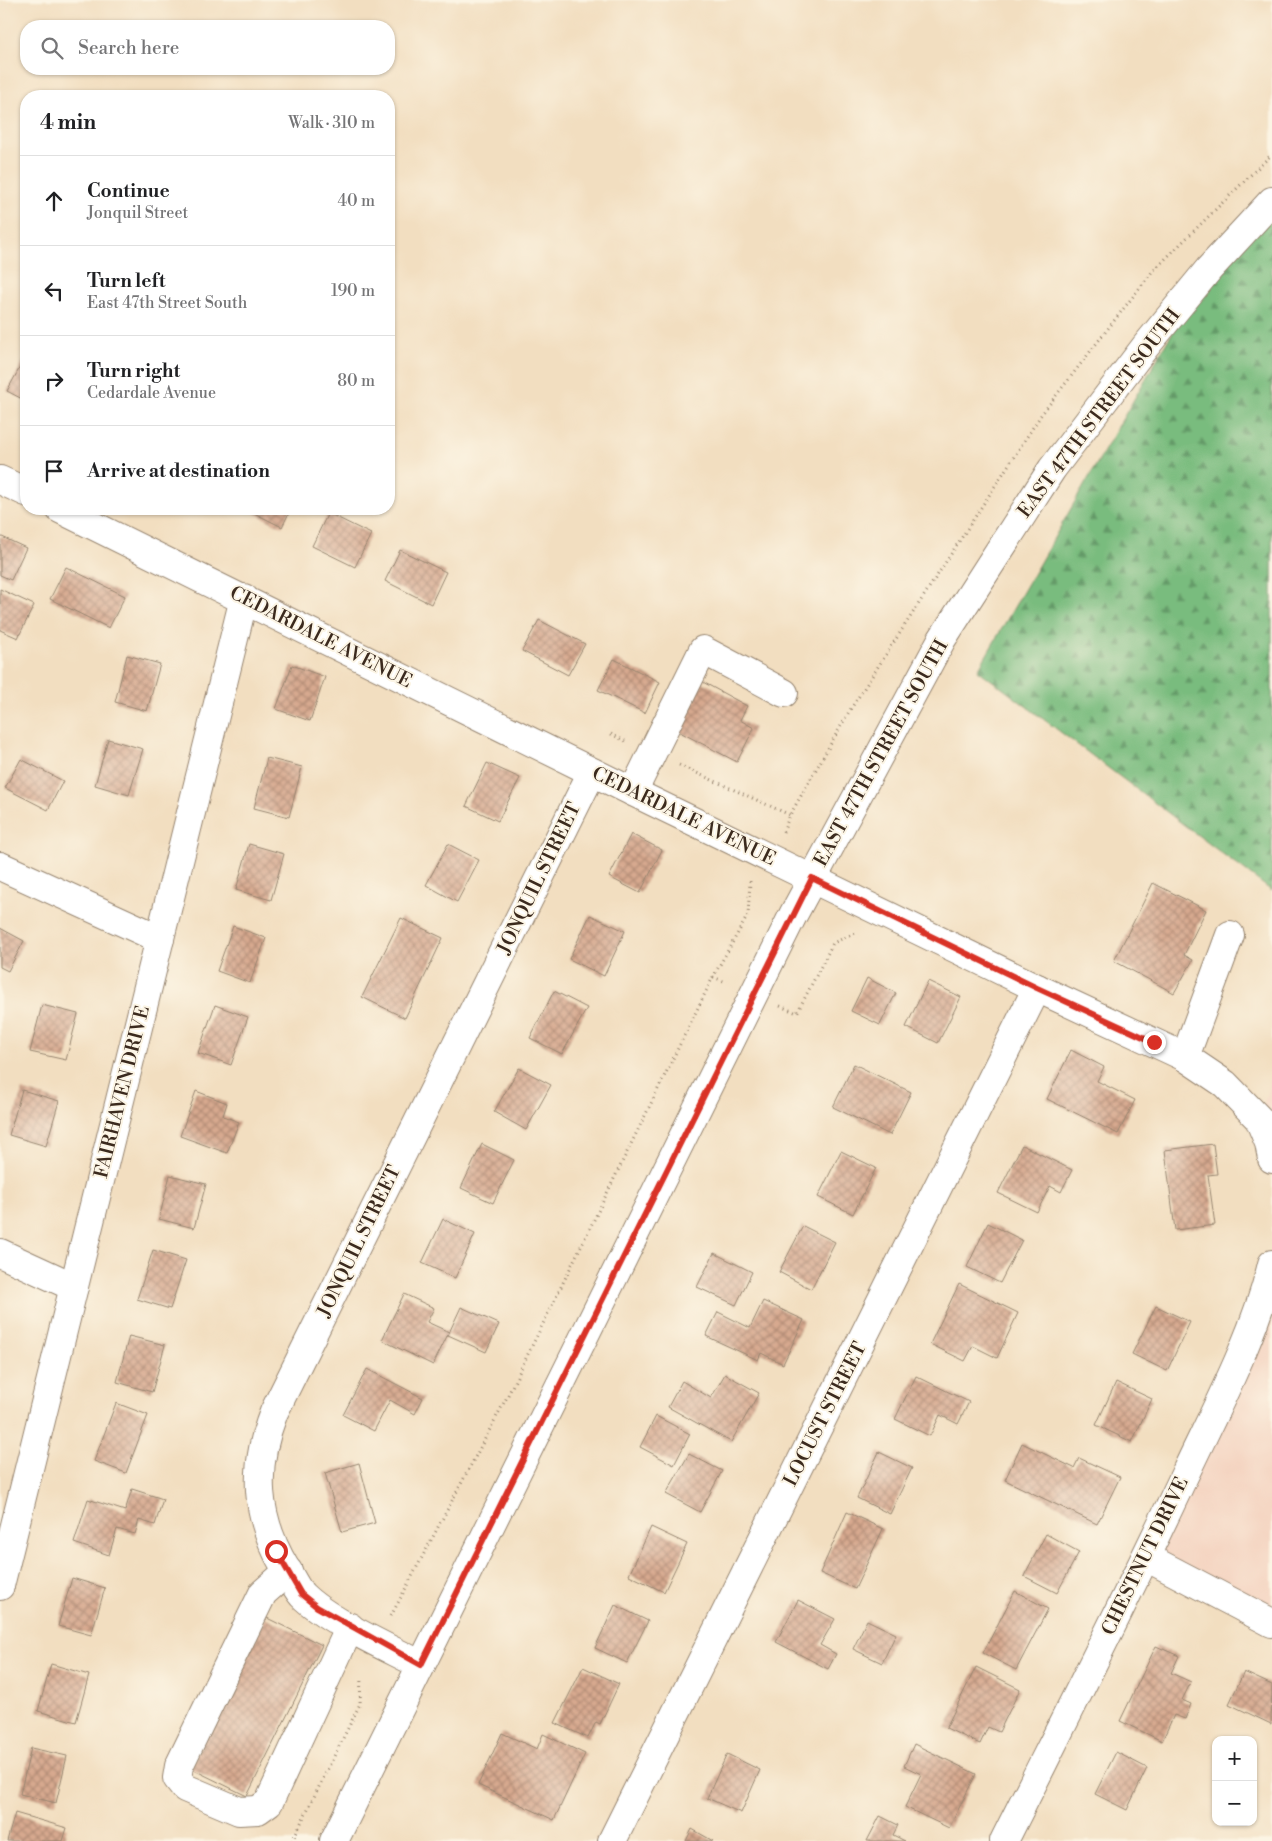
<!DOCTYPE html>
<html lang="en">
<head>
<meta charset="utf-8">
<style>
  :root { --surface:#fff; --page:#f6f6f6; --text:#202124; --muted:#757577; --line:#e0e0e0 }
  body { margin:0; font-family:"Libre Bodoni",serif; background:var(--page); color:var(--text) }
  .controls { position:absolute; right:15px; bottom:15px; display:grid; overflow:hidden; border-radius:10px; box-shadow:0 1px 4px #0004 }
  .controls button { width:45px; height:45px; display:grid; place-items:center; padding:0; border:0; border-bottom:1px solid var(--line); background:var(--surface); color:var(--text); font:25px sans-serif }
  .stop { position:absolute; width:15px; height:15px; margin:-11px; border:4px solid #d93025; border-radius:50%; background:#fff }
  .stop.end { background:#d93025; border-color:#fff; box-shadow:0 1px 5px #0008 }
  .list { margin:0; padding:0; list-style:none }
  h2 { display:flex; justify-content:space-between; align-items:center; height:65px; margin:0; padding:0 20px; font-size:21px }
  h2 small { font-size:16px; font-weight:400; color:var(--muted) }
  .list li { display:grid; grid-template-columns:32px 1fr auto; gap:15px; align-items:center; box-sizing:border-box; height:90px; padding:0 20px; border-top:1px solid var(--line) }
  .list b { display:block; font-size:19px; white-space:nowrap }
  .list p { margin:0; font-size:16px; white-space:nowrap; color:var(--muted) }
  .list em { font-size:16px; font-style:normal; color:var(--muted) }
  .icon { flex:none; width:28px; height:28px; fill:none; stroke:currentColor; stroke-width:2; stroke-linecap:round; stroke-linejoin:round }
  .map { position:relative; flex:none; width:1272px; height:1841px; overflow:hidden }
  .search { position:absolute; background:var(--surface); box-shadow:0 1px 4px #0004; left:20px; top:20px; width:375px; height:55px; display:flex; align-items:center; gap:12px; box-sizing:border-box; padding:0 18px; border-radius:20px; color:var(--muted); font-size:19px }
  .panel { position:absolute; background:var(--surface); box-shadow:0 1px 4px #0004; left:20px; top:90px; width:375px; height:425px; border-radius:20px }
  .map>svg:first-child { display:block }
  .built { fill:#f4d3c0 }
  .forest { fill:url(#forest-firs); stroke:#5a734e }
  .building { fill:url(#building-cross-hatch) }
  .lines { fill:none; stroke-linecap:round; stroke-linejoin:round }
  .minor-casing { stroke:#96846f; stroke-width:30 }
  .major-casing { stroke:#96846f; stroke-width:30 }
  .path { stroke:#96846f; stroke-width:3; stroke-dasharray:1 4; stroke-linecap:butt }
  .minor { stroke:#fff; stroke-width:28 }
  .major { stroke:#fff; stroke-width:28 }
  .route { stroke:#d93025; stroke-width:6 }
  .labels { text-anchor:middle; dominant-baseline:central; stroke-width:4; stroke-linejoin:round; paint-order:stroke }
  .street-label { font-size:19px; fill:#3b2a1e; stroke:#fcf5e5 }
</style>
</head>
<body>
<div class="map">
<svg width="1272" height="1841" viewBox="0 0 1272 1841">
  <defs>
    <pattern id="forest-firs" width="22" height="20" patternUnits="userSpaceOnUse" patternTransform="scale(1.25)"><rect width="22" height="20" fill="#79bc7e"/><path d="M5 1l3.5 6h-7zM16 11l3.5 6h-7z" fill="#649967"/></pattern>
    <pattern id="building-cross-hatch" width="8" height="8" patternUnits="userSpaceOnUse" patternTransform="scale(1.25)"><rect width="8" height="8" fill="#d7a98f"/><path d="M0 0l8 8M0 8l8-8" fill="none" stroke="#b08a74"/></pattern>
  </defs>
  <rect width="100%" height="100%" fill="#fcf5e5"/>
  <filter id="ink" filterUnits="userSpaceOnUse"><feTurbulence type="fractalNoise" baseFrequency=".02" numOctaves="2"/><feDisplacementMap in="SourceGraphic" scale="10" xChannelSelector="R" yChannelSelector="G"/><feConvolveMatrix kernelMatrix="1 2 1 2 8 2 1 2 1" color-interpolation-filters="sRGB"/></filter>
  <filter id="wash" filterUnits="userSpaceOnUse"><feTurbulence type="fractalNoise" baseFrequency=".0096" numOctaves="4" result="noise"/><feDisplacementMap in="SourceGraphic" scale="20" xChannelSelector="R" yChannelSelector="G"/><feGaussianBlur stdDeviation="1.12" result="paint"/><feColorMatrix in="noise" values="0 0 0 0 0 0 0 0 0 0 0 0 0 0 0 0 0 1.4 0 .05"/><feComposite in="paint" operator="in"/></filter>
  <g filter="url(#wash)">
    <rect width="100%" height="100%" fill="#f2dec0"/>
    <g class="built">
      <polygon points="1272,1076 1272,1159 1259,1119"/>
      <polygon points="1272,1264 1272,1623 1146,1557"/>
    </g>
    <polygon class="forest" points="1272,208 1272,891 978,670 1209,269"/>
    <g id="blocks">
      <g class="building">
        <polygon points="24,360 26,361 26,401 7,391"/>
        <polygon points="246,509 291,509 282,527"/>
        <polygon points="328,513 371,534 355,567 312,546"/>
        <polygon points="0,536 26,548 11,580 0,575"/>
        <polygon points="400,550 446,572 431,604 385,581"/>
        <polygon points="66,567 125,596 109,628 50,599"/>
        <polygon points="0,589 34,605 18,638 0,630"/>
        <polygon points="539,620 585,644 568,675 522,651"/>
        <polygon points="127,655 160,664 147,711 115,702"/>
        <polygon points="614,659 660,682 645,713 598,690"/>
        <polygon points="292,665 325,677 310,721 276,709"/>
        <polygon points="701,681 747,706 740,720 754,728 737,762 676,730"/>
        <polygon points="108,739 143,749 129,795 95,785"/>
        <polygon points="267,758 302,767 289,817 254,808"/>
        <polygon points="21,759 63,781 48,810 5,788"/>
        <polygon points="487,763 520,778 498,821 466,806"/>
        <polygon points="631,834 662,850 640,893 609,877"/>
        <polygon points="249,844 284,854 271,900 236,890"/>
        <polygon points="448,844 479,860 457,902 426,885"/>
        <polygon points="1153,883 1206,910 1184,955 1193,960 1174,993 1114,961"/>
        <polygon points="590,915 625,931 604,976 569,959"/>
        <polygon points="401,918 443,938 405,1018 362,997"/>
        <polygon points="233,926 266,938 250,983 217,971"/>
        <polygon points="0,928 24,941 8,971 0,967"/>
        <polygon points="867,978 896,993 880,1025 851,1011"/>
        <polygon points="928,981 961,997 938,1043 906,1027"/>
        <polygon points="554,991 587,1008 562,1054 530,1038"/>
        <polygon points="42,1005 78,1014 66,1060 30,1052"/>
        <polygon points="215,1005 248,1017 231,1065 198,1053"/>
        <polygon points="1071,1050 1104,1067 1097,1081 1135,1100 1118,1134 1047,1099"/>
        <polygon points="854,1064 911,1092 890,1135 833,1107"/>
        <polygon points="519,1068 551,1085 526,1130 494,1112"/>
        <polygon points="22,1090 59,1101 46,1146 9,1135"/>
        <polygon points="196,1091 227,1103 223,1116 239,1122 227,1153 180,1136"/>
        <polygon points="482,1144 514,1160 493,1203 461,1188"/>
        <polygon points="1213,1144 1217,1174 1208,1175 1215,1225 1175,1230 1165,1150"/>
        <polygon points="1022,1145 1072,1170 1061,1192 1050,1186 1037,1212 998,1193"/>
        <polygon points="841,1151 876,1168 853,1214 818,1197"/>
        <polygon points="170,1175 206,1184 194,1228 159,1219"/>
        <polygon points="443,1219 475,1234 455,1278 422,1263"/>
        <polygon points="988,1223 1022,1240 1000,1283 967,1267"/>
        <polygon points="803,1226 835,1242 811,1289 779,1272"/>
        <polygon points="153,1250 186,1260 170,1309 137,1299"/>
        <polygon points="714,1253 752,1272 736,1305 697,1287"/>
        <polygon points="959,1284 1018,1313 997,1358 973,1346 965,1361 930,1344"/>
        <polygon points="404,1294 434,1308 427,1322 449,1332 433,1365 382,1340"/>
        <polygon points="763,1301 804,1320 783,1364 761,1353 758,1360 706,1336 718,1312 750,1328"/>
        <polygon points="1156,1306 1190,1322 1167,1371 1132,1354"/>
        <polygon points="461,1307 499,1324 486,1352 448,1335"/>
        <polygon points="129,1336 165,1345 152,1392 117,1382"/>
        <polygon points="367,1369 423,1398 415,1414 390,1400 374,1431 343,1415"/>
        <polygon points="725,1374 759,1393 731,1442 668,1407 682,1381 711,1398"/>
        <polygon points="916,1376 969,1402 958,1424 940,1415 930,1436 895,1419"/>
        <polygon points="1116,1382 1152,1399 1132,1442 1096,1425"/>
        <polygon points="116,1403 148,1415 126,1473 94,1461"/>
        <polygon points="656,1416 690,1434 674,1465 640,1447"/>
        <polygon points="1022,1443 1074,1468 1079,1458 1120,1477 1097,1524 1005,1480"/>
        <polygon points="879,1452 912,1468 890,1514 857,1498"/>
        <polygon points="689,1454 722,1471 700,1512 666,1494"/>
        <polygon points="359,1463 375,1523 342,1532 325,1473"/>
        <polygon points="132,1489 163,1499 155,1525 139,1520 135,1534 117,1529 109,1555 74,1543 88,1499 125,1511"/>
        <polygon points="847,1512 883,1529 855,1589 820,1573"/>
        <polygon points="651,1527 687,1544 664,1592 629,1575"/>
        <polygon points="1046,1534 1079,1552 1057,1593 1024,1576"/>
        <polygon points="72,1578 105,1588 91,1635 58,1626"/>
        <polygon points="1015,1591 1048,1609 1016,1670 983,1653"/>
        <polygon points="798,1600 835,1619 820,1645 836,1654 828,1669 776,1642"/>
        <polygon points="615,1605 648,1621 627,1663 595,1648"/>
        <polygon points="265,1617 322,1645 247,1796 190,1768"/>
        <polygon points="867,1620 896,1634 882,1663 853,1649"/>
        <polygon points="1156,1646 1179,1656 1171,1673 1191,1682 1182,1700 1191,1704 1185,1719 1174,1715 1162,1741 1120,1721"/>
        <polygon points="51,1664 89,1675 76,1722 38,1711"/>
        <polygon points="583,1667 619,1684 600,1724 596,1722 588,1738 555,1723"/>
        <polygon points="976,1667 1020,1689 999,1732 988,1727 980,1744 946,1728"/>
        <polygon points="1244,1672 1272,1685 1271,1724 1229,1704"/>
        <polygon points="502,1733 537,1749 543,1734 585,1754 554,1820 478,1785"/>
        <polygon points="914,1744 976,1774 949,1828 905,1807 921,1774 904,1766"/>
        <polygon points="31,1748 67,1756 56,1803 20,1794"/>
        <polygon points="1116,1752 1147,1768 1127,1810 1095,1794"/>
        <polygon points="727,1754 760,1770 741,1813 707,1798"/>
        <polygon points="15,1813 67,1828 63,1841 7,1841"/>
        <polygon points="880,1816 898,1825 893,1835 905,1841 867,1841"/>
        <polygon points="692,1829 713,1841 686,1841"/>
      </g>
    </g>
  </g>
  <g filter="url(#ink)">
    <use href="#blocks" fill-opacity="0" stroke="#96846f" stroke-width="1"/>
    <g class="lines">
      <defs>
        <g id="minor">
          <polyline points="0,480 26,492"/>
          <polyline points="60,509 633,792 1037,988 1185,1057 1225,1084 1259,1119 1269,1143 1272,1159"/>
          <polyline points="633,792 703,650 784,693"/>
          <polyline points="0,866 160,939"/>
          <polyline points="1185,1057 1230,935"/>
          <polyline points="0,1253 74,1287"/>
          <polyline points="1146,1557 1272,1623"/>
          <polyline points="288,1571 263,1593 179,1766 177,1778 185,1788 239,1811 258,1810 269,1802 350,1627"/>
          <polyline points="0,1586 244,598"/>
          <path d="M421,1665C387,1647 328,1621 302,1595C296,1588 291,1577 286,1569C255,1517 252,1468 274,1412L592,772"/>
          <polyline points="612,1841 1037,988"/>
          <path d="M1004,1841C1065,1719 1127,1598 1185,1474C1217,1406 1254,1338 1272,1264"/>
        </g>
        <polyline id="major" points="334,1841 793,915 942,639 1052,469 1145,347 1209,269 1272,201"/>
      </defs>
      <use href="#minor" class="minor-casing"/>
      <use href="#major" class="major-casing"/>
      <g class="path">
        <polyline points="611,734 625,741"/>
        <polyline points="679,765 790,815"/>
        <polyline points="783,832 790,815 850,710 1041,415 1152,272 1272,154"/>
        <polyline points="713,977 726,982"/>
        <polyline points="780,1006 797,1013 833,943 855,933"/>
        <polyline points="391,1616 507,1397 713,977 748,915 750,881"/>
        <polyline points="292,1841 360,1704 361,1677"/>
      </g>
      <use href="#minor" class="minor"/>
      <use href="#major" class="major"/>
    </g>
  </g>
  <g class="lines" filter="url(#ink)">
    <polyline class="route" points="276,1551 301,1594 317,1607 421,1665 812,878 1037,988 1154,1042"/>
  </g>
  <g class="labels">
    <g class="street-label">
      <text transform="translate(1099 413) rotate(-53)">EAST 47TH STREET SOUTH</text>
      <text transform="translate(321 637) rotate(27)">CEDARDALE AVENUE</text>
      <text transform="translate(881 753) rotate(-61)">EAST 47TH STREET SOUTH</text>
      <text transform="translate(684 816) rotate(26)">CEDARDALE AVENUE</text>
      <text transform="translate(539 878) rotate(-64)">JONQUIL STREET</text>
      <text transform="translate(122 1092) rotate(-76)">FAIRHAVEN DRIVE</text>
      <text transform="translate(359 1241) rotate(-64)">JONQUIL STREET</text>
      <text transform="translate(825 1414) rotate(-63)">LOCUST STREET</text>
      <text transform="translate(1145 1556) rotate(-64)">CHESTNUT DRIVE</text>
    </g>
  </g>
</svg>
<div class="controls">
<button>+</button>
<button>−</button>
</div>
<div class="stop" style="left:276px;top:1551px"></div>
<div class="stop end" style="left:1154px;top:1042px"></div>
<div class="search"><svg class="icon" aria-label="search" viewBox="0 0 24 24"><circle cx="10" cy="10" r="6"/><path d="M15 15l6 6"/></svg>Search here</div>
<section class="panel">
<h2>4 min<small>Walk · 310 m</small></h2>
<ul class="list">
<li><svg class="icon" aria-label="ahead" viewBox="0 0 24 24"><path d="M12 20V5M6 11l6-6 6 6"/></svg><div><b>Continue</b><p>Jonquil Street</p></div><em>40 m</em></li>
<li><svg class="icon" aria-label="left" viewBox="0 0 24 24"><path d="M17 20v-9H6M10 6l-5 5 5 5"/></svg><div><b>Turn left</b><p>East 47th Street South</p></div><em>190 m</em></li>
<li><svg class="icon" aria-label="right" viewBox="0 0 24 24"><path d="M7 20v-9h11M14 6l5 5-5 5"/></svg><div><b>Turn right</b><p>Cedardale Avenue</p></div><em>80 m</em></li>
<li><svg class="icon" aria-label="arrive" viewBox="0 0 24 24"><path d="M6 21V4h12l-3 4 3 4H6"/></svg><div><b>Arrive at destination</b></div></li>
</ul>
</section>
</div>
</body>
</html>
